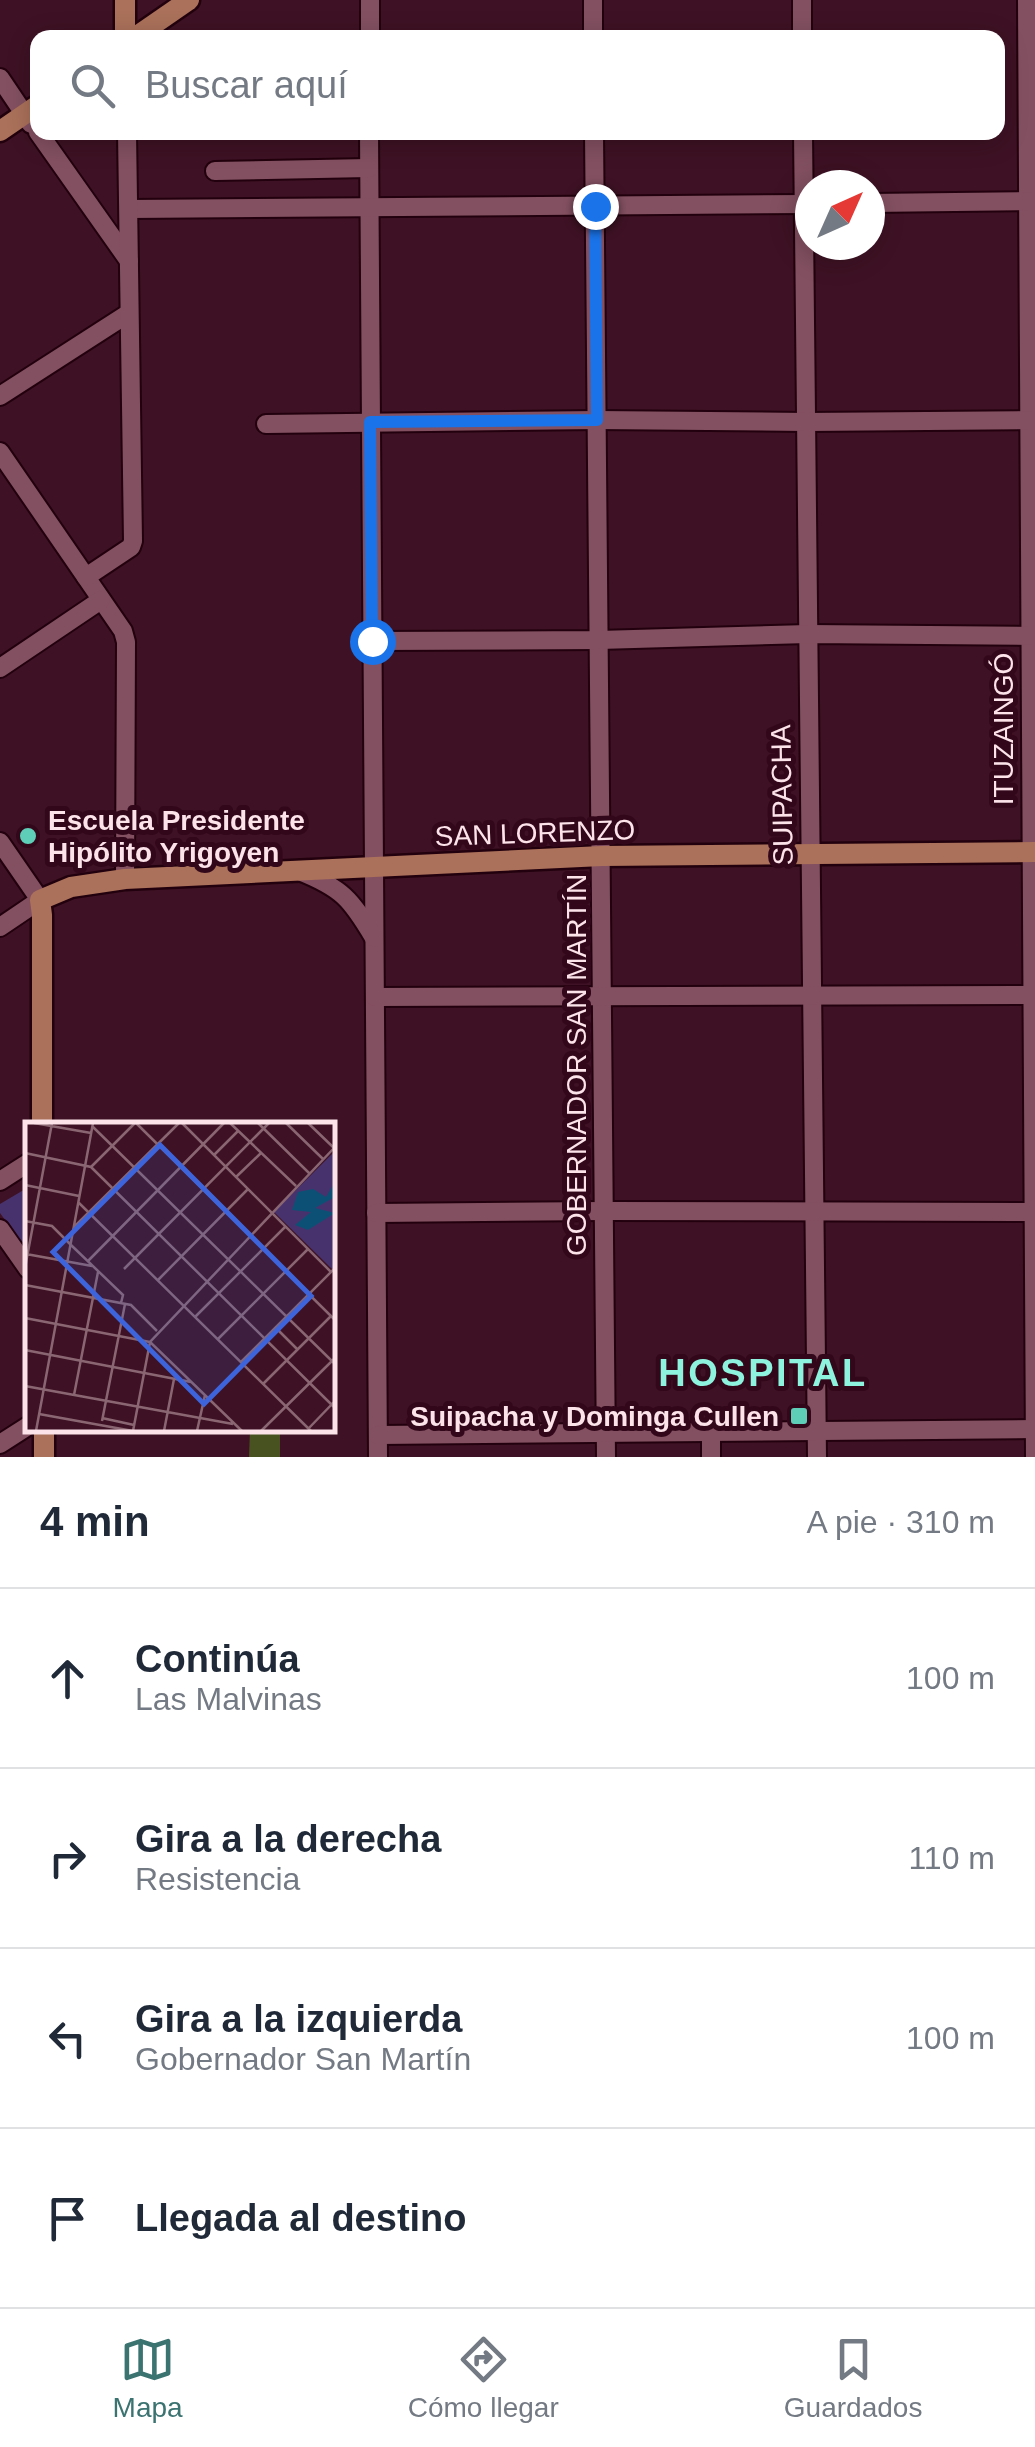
<!DOCTYPE html>
<html lang="es">
<head>
<meta charset="utf-8">
<style>
  :root { --surface:#fff; --page:#f6f6f7; --text:#1f2937; --muted:#747a83; --line:#e0e1e3; --accent:#3b7371 }
  body { margin:0; font-family:Helvetica,sans-serif; background:var(--page); color:var(--text) }
  .compass { position:absolute; left:795px; top:170px; width:90px; height:90px; border-radius:50%; background:var(--surface); box-shadow:0 5px 25px #0003; rotate:45deg }
  .stop { position:absolute; width:30px; height:30px; margin:-22px; border:8px solid #1a73e8; border-radius:50%; background:#fff }
  .stop.end { background:#1a73e8; border-color:#fff; box-shadow:0 2px 10px #0008 }
  .list { margin:0; padding:0; list-style:none }
  h2 { display:flex; justify-content:space-between; align-items:center; height:130px; margin:0; padding:0 40px; font-size:42px }
  h2 small { font-size:32px; font-weight:400; color:var(--muted) }
  .list li { display:grid; grid-template-columns:65px 1fr auto; gap:30px; align-items:center; box-sizing:border-box; height:180px; padding:0 40px; border-top:2px solid var(--line) }
  .list b { display:block; font-size:38px; white-space:nowrap }
  .list p { margin:0; font-size:32px; white-space:nowrap; color:var(--muted) }
  .list em { font-size:32px; font-style:normal; color:var(--muted) }
  .icon { flex:none; width:55px; height:55px; fill:none; stroke:currentColor; stroke-width:2; stroke-linecap:round; stroke-linejoin:round }
  .map { position:relative; flex:none; width:1035px; height:1457px; overflow:hidden }
  .search { position:absolute; background:var(--surface); box-shadow:0 5px 25px #0003; left:30px; right:30px; top:30px; height:110px; display:flex; align-items:center; gap:25px; box-sizing:border-box; padding:0 35px; border-radius:20px; color:var(--muted); font-size:38px }
  .sheet { height:850px; background:var(--surface) }
  nav { display:flex; justify-content:space-around; align-items:center; box-sizing:border-box; height:140px; border-top:2px solid var(--line); background:var(--surface); font-size:28px; color:var(--muted) }
  nav a { display:grid; justify-items:center; gap:5px }
  nav .on { color:var(--accent) }
  .map>svg:first-child { display:block }
  .green { fill:#48326d }
  .building { fill:#485120 }
  .lines { fill:none; stroke-linecap:round; stroke-linejoin:round }
  .minor-casing { stroke:#22000d; stroke-width:22 }
  .major-casing { stroke:#22000d; stroke-width:25 }
  .minor { stroke:#835061; stroke-width:18 }
  .major { stroke:#ab715a; stroke-width:20 }
  .route { stroke:#1a73e8; stroke-width:12 }
  .poi-dot { fill:#5eceb8; stroke:#33071a; stroke-width:4 }
  .labels { text-anchor:middle; dominant-baseline:central; stroke-width:10; stroke-linejoin:round; paint-order:stroke }
  .street-label { font-size:28px; fill:#fce3ea; stroke:#33071a }
  .poi-label { font-size:28px; font-weight:bold; fill:#fce3ea; stroke:#33071a; text-anchor:start }
  .district-label { font-size:38px; font-weight:bold; letter-spacing:2.5px; fill:#8ef3de; stroke:#33071a }
  .inset-road { fill:none; stroke:#8a6673; stroke-width:2.5 }
  .view { fill:#3e64db; fill-opacity:0.15; stroke:#3e64db; stroke-width:5 }
  .inset-edge { fill:none; stroke:#fce3ea; stroke-width:5 }
</style>
</head>
<body>
<div class="map">
<svg width="1035" height="1457" viewBox="0 0 1035 1457">
  <rect width="100%" height="100%" fill="#3e1224"/>
  <polygon class="green" points="27,1188 27,1250 0,1213 0,1204"/>
  <polygon class="building" points="250,1430 280,1430 280,1457 249,1457"/>
  <g class="lines">
    <defs>
      <g id="minor">
        <polyline points="593,0 593,38"/>
        <polyline points="802,0 802,38"/>
        <polyline points="1027,0 1035,1457"/>
        <polyline points="370,38 370,0"/>
        <polyline points="0,78 31,124"/>
        <polyline points="38,132 129,261"/>
        <polyline points="369,132 378,1457"/>
        <polyline points="594,132 606,1457"/>
        <polyline points="803,132 817,1457"/>
        <polyline points="215,171 369,168"/>
        <polyline points="870,203 1035,201"/>
        <polyline points="129,209 810,204"/>
        <polyline points="0,396 129,313"/>
        <polyline points="266,424 597,420 806,422 1035,420"/>
        <polyline points="0,452 123,631 126,642 125,879"/>
        <polyline points="86,577 131,547 133,541 127,132"/>
        <polyline points="372,641 599,640 808,634 1035,636"/>
        <polyline points="0,668 101,600"/>
        <polyline points="0,842 40,900 0,927"/>
        <path d="M299,871C342,888 351,899 374,938"/>
        <polyline points="375,997 1035,995"/>
        <polyline points="0,1181 28,1163"/>
        <polyline points="376,1213 604,1211 1035,1212"/>
        <polyline points="0,1229 28,1269"/>
        <polyline points="378,1435 1035,1429"/>
        <polyline points="0,1444 28,1426"/>
        <polyline points="711,1457 711,1432"/>
      </g>
      <g id="major">
        <polyline points="125,38 125,0"/>
        <polyline points="134,38 189,0"/>
        <polyline points="0,131 38,105"/>
        <polyline points="42,1124 42,915 40,900 71,887 125,879 602,856 1035,852"/>
        <polyline points="44,1430 44,1457"/>
      </g>
    </defs>
    <use href="#minor" class="minor-casing"/>
    <use href="#major" class="major-casing"/>
    <use href="#minor" class="minor"/>
    <use href="#major" class="major"/>
  </g>
  <g class="lines">
    <polyline class="route" points="372,641 370,422 597,420 595,206"/>
  </g>
  <g class="poi-dot">
    <circle cx="28" cy="836" r="10"/>
    <rect x="789" y="1406" width="20" height="20" rx="5"/>
  </g>
  <g class="labels">
    <g class="street-label">
      <text transform="translate(1003 729) rotate(-90)">ITUZAINGÓ</text>
      <text transform="translate(782 795) rotate(-91)">SUIPACHA</text>
      <text transform="translate(535 833) rotate(-2)">SAN LORENZO</text>
      <text transform="translate(576 1065) rotate(-90)">GOBERNADOR SAN MARTÍN</text>
    </g>
    <g class="poi-label">
      <text x="48" y="820">Escuela Presidente<tspan x="48" dy="32">Hipólito Yrigoyen</tspan></text>
      <text x="779" y="1416" text-anchor="end">Suipacha y Dominga Cullen</text>
    </g>
    <g class="district-label">
      <text x="763" y="1373">HOSPITAL</text>
    </g>
  </g>
  <g transform="translate(25 1122)">
    <rect width="310" height="310" fill="#3e1224"/>
    <path d="M310,29V144L307,147L249,90Z" fill="#48326d"/>
    <path d="M310,60V75L290,86L310,91L283,108L270,103L286,90L267,88L273,70L288,67L301,75Z" fill="#0c5175"/>
    <path class="inset-road" d="M9,1L66,11M111,1L310,198M157,1L306,150M205,1L271,64M233,1L284,51M261,1L298,37M283,1L309,26M68,5L310,242M0,31L66,45L310,286M189,33L213,9M66,45L110,1M211,55L236,31M0,63L54,74M53,80L286,309M0,99L27,104L45,122M49,105L154,1M46,123L98,173L96,181M1,132L67,144M63,139L199,1M0,146L27,1M99,147L244,1M133,158L223,67M0,163L106,183L132,209M170,195L261,104M0,196L125,220L108,309M250,205L273,228M193,217L283,127M0,228L166,260M216,240L310,146M238,262L306,194M0,264L208,302M49,273L73,150M14,292L108,309M77,296L109,303M77,299L100,182M283,307L310,279M11,309L68,1M139,309L149,257M172,309L180,273M217,309L125,220L310,25M236,309L309,237"/>
    <path class="view" d="M135,23L286,174L179,282L28,130Z"/>
    <rect width="310" height="310" class="inset-edge"/>
  </g>
</svg>
<svg class="compass" viewBox="-18 -18 36 36"><path d="M0-13l5 13h-10z" fill="#e53935"/><path d="M0 13l5-13h-10z" fill="#747a83"/></svg>
<div class="stop" style="left:372px;top:641px"></div>
<div class="stop end" style="left:595px;top:206px"></div>
<div class="search"><svg class="icon" aria-label="search" viewBox="0 0 24 24"><circle cx="10" cy="10" r="6"/><path d="M15 15l6 6"/></svg>Buscar aquí</div>
</div>
<section class="sheet">
<h2>4 min<small>A pie · 310 m</small></h2>
<ul class="list">
<li><svg class="icon" aria-label="ahead" viewBox="0 0 24 24"><path d="M12 20V5M6 11l6-6 6 6"/></svg><div><b>Continúa</b><p>Las Malvinas</p></div><em>100 m</em></li>
<li><svg class="icon" aria-label="right" viewBox="0 0 24 24"><path d="M7 20v-9h11M14 6l5 5-5 5"/></svg><div><b>Gira a la derecha</b><p>Resistencia</p></div><em>110 m</em></li>
<li><svg class="icon" aria-label="left" viewBox="0 0 24 24"><path d="M17 20v-9H6M10 6l-5 5 5 5"/></svg><div><b>Gira a la izquierda</b><p>Gobernador San Martín</p></div><em>100 m</em></li>
<li><svg class="icon" aria-label="arrive" viewBox="0 0 24 24"><path d="M6 21V4h12l-3 4 3 4H6"/></svg><div><b>Llegada al destino</b></div></li>
</ul>
</section>
<nav>
<a class="on"><svg class="icon" aria-label="map" viewBox="0 0 24 24"><path d="M3 6l6-2 6 2 6-2v14l-6 2-6-2-6 2zM9 4v14M15 6v14"/></svg>Mapa</a>
<a><svg class="icon" aria-label="directions" viewBox="0 0 24 24"><path d="M12 3l9 9-9 9-9-9zM9 14v-3h6M13 9l2 2-2 2"/></svg>Cómo llegar</a>
<a><svg class="icon" aria-label="saved" viewBox="0 0 24 24"><path d="M7 4h10v16l-5-4-5 4z"/></svg>Guardados</a>
</nav>
</body>
</html>
